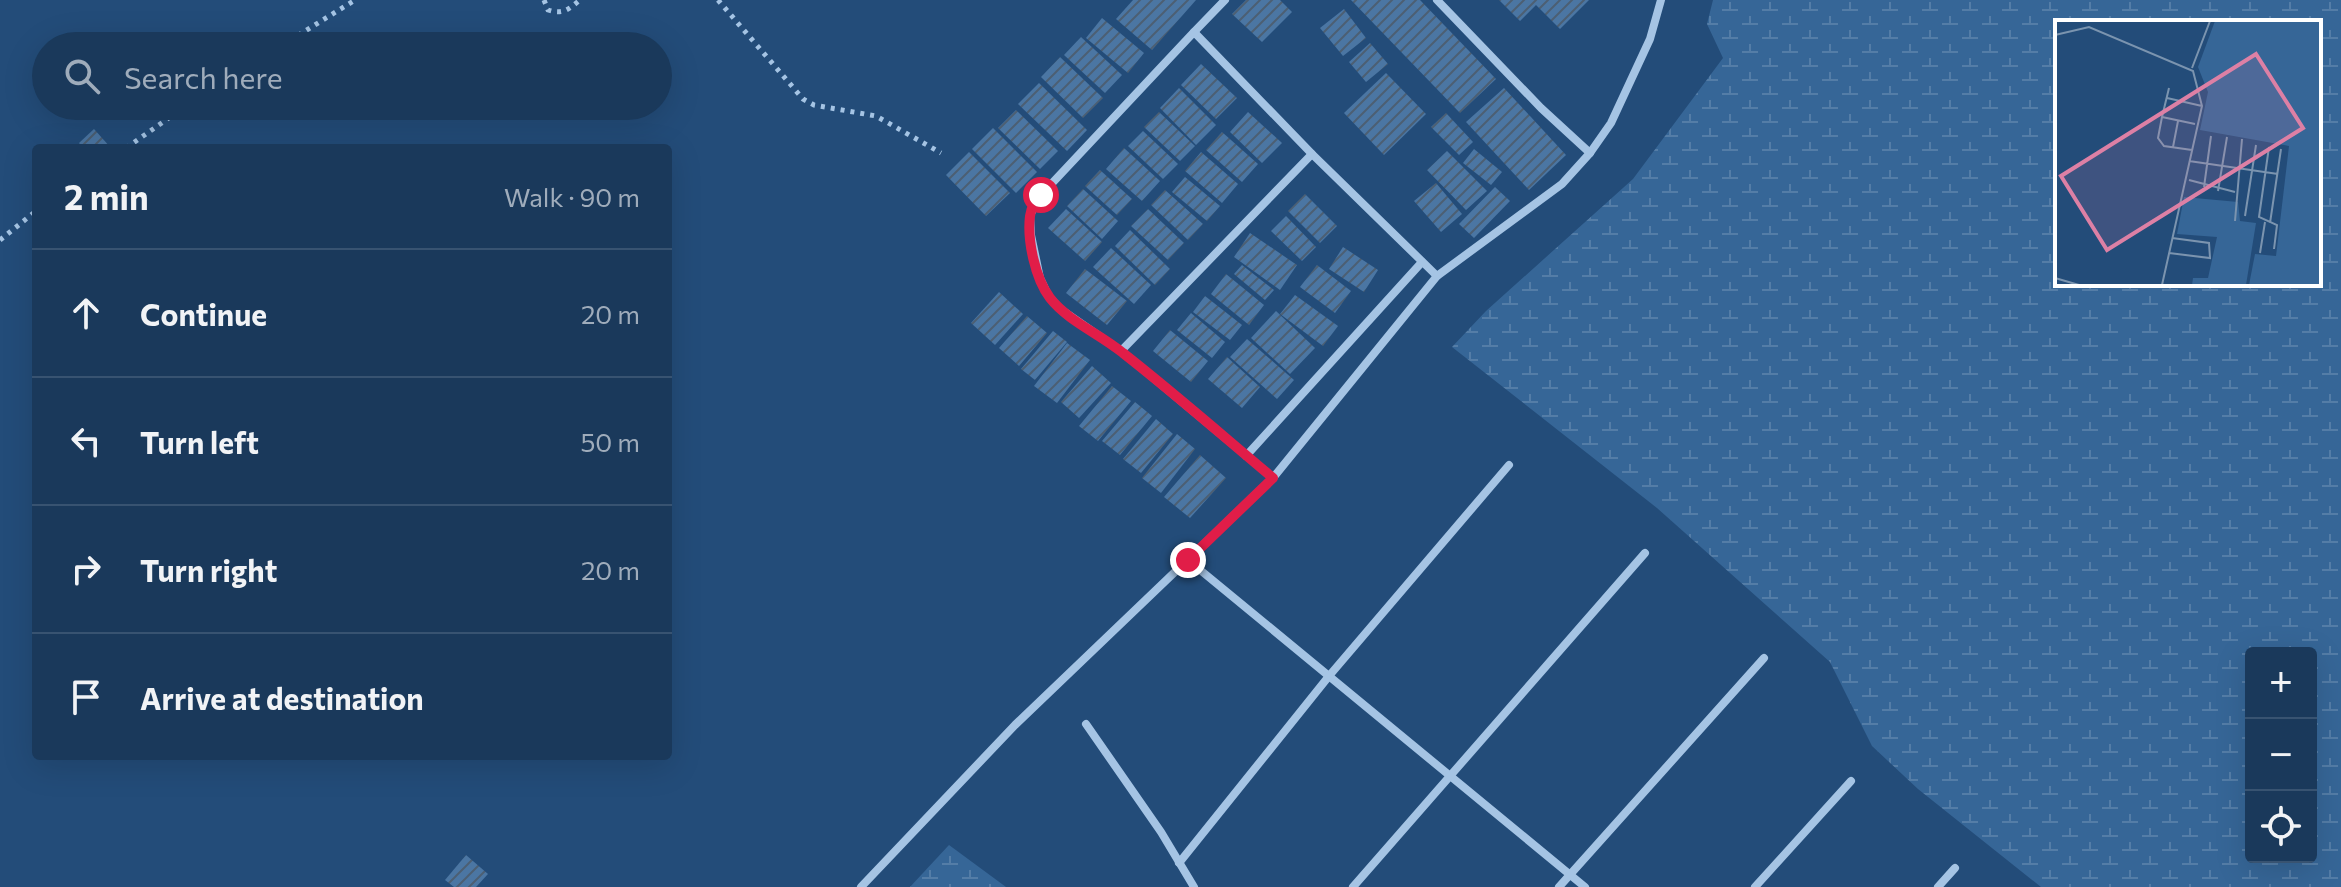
<!DOCTYPE html>
<html lang="en">
<head>
<meta charset="utf-8">
<style>
  :root { --surface:#1a395b; --page:#234061; --text:#f1f3f6; --muted:#9facbb; --line:#385371 }
  body { margin:0; font-family:Commissioner,sans-serif; background:var(--page); color:var(--text) }
  .controls { position:absolute; right:24px; bottom:24px; display:grid; overflow:hidden; border-radius:8px; box-shadow:0 8px 32px #0002 }
  .controls button { width:72px; height:72px; display:grid; place-items:center; padding:0; border:0; border-bottom:2px solid var(--line); background:var(--surface); color:var(--text); font:40px sans-serif }
  .stop { position:absolute; width:24px; height:24px; margin:-18px; border:6px solid #e11d48; border-radius:50%; background:#fff }
  .stop.end { background:#e11d48; border-color:#fff; box-shadow:0 2px 8px #0008 }
  .list { margin:0; padding:0; list-style:none }
  h2 { display:flex; justify-content:space-between; align-items:center; height:104px; margin:0; padding:0 32px; font-size:34px }
  h2 small { font-size:26px; font-weight:400; color:var(--muted) }
  .list li { display:grid; grid-template-columns:52px 1fr auto; gap:24px; align-items:center; box-sizing:border-box; height:128px; padding:0 32px; border-top:2px solid var(--line) }
  .list b { display:block; font-size:30px; white-space:nowrap }
  .list em { font-size:26px; font-style:normal; color:var(--muted) }
  .icon { flex:none; width:44px; height:44px; fill:none; stroke:currentColor; stroke-width:2; stroke-linecap:round; stroke-linejoin:round }
  .map { position:relative; flex:none; width:2341px; height:887px; overflow:hidden }
  .search { position:absolute; background:var(--surface); box-shadow:0 8px 32px #0002; left:32px; top:32px; width:640px; height:88px; display:flex; align-items:center; gap:20px; box-sizing:border-box; padding:0 28px; border-radius:44px; color:var(--muted); font-size:30px }
  .panel { position:absolute; background:var(--surface); box-shadow:0 8px 32px #0002; left:32px; top:144px; width:640px; height:616px; border-radius:8px }
  .map>svg:first-child { display:block }
  .wetland { fill:url(#wetland-marsh); fill-rule:evenodd }
  .building { fill:url(#building-hatch) }
  .lines { fill:none; stroke-linecap:round; stroke-linejoin:round }
  .path { stroke:#a5c4e4; stroke-width:5; stroke-dasharray:4 6; stroke-linecap:butt }
  .minor { stroke:#a5c4e4; stroke-width:8 }
  .route { stroke:#e11d48; stroke-width:10 }
  .inset-road { fill:none; stroke:#7b94af; stroke-width:2 }
  .view { fill:#dd80a5; fill-opacity:0.15; stroke:#dd80a5; stroke-width:4 }
  .inset-edge { fill:none; stroke:#fff; stroke-width:4 }
</style>
</head>
<body>
<div class="map">
<svg width="2341" height="887" viewBox="0 0 2341 887">
  <defs>
    <pattern id="wetland-marsh" width="20" height="14" patternUnits="userSpaceOnUse" patternTransform="scale(2)"><rect width="20" height="14" fill="#366697"/><path d="M1 5h8M5 5V1M11 12h8M15 12V8" fill="none" stroke="#547da7"/></pattern>
    <pattern id="building-hatch" width="6" height="6" patternUnits="userSpaceOnUse" patternTransform="scale(2)"><rect width="6" height="6" fill="#4b76a3"/><path d="M-1 1l2-2M0 6l6-6M5 7l2-2" fill="none" stroke="#4c5f73"/></pattern>
  </defs>
  <rect width="100%" height="100%" fill="#234c79"/>
  <g class="wetland">
    <path d="M1713,0H2341V887H2041L1918,789L1872,746L1830,662L1657,508L1452,347L1486,311L1633,179L1723,58L1707,24ZM2057,22H2319V284H2057ZM2251,653H2311V857H2251Z"/>
    <polygon points="949,845 1006,887 910,887"/>
  </g>
  <g class="building">
    <polygon points="1133,0 1196,0 1152,50 1116,19"/>
    <polygon points="1246,0 1280,0 1292,12 1262,42 1232,14"/>
    <polygon points="1351,0 1420,0 1496,79 1460,113"/>
    <polygon points="1499,0 1589,0 1560,29 1536,5 1520,21"/>
    <polygon points="1344,9 1366,38 1343,56 1320,28"/>
    <polygon points="1102,18 1144,53 1128,73 1086,38"/>
    <polygon points="1081,37 1122,75 1105,93 1064,55"/>
    <polygon points="1370,43 1388,64 1366,82 1349,62"/>
    <polygon points="1060,57 1103,98 1083,118 1041,77"/>
    <polygon points="1201,64 1237,98 1216,119 1181,85"/>
    <polygon points="1386,73 1426,114 1384,155 1344,113"/>
    <polygon points="1039,83 1087,130 1067,151 1018,104"/>
    <polygon points="1179,88 1216,125 1196,145 1160,108"/>
    <polygon points="1504,88 1566,155 1529,190 1466,122"/>
    <polygon points="1016,110 1058,151 1040,169 998,128"/>
    <polygon points="1159,112 1195,146 1180,161 1144,127"/>
    <polygon points="1248,112 1282,143 1262,163 1230,132"/>
    <polygon points="1446,113 1473,142 1459,155 1431,127"/>
    <polygon points="993,128 1037,172 1016,193 972,149"/>
    <polygon points="94,129 111,148 83,148 79,143"/>
    <polygon points="1143,131 1178,164 1163,179 1128,146"/>
    <polygon points="1222,132 1258,164 1242,182 1206,150"/>
    <polygon points="1124,148 1160,181 1142,201 1106,169"/>
    <polygon points="1474,149 1502,172 1491,185 1463,163"/>
    <polygon points="1447,151 1487,191 1466,210 1427,170"/>
    <polygon points="969,152 1010,193 986,216 946,175"/>
    <polygon points="1201,152 1238,184 1222,203 1185,171"/>
    <polygon points="1100,170 1132,199 1117,215 1085,186"/>
    <polygon points="1185,177 1220,206 1207,221 1172,192"/>
    <polygon points="1436,183 1462,214 1441,232 1414,201"/>
    <polygon points="1495,187 1510,201 1474,238 1459,224"/>
    <polygon points="1083,189 1118,221 1102,239 1067,206"/>
    <polygon points="1165,190 1203,224 1188,240 1151,205"/>
    <polygon points="1305,194 1337,226 1320,243 1288,211"/>
    <polygon points="1066,209 1102,242 1085,261 1048,228"/>
    <polygon points="1148,209 1184,243 1168,260 1131,226"/>
    <polygon points="1286,216 1316,247 1302,261 1271,231"/>
    <polygon points="1130,230 1170,269 1155,285 1115,246"/>
    <polygon points="1250,233 1297,265 1280,290 1234,257"/>
    <polygon points="1343,247 1378,270 1364,292 1329,269"/>
    <polygon points="1111,248 1151,285 1134,304 1093,267"/>
    <polygon points="1242,265 1274,290 1265,300 1234,274"/>
    <polygon points="1317,265 1351,291 1335,313 1300,287"/>
    <polygon points="1085,269 1127,301 1107,325 1066,293"/>
    <polygon points="1226,274 1264,305 1249,325 1211,294"/>
    <polygon points="999,292 1023,314 995,345 971,323"/>
    <polygon points="1295,295 1338,326 1323,346 1280,314"/>
    <polygon points="1205,296 1242,325 1230,340 1193,312"/>
    <polygon points="1276,311 1315,348 1290,374 1251,338"/>
    <polygon points="1191,313 1225,342 1212,358 1177,330"/>
    <polygon points="1027,316 1047,333 1019,366 999,348"/>
    <polygon points="1170,330 1208,361 1191,382 1153,351"/>
    <polygon points="1053,331 1067,342 1035,380 1021,369"/>
    <polygon points="1247,339 1294,380 1277,399 1230,357"/>
    <polygon points="1067,343 1090,360 1057,403 1034,386"/>
    <polygon points="1227,357 1260,387 1242,408 1208,379"/>
    <polygon points="1092,366 1111,383 1079,418 1061,402"/>
    <polygon points="1112,386 1131,401 1098,441 1079,426"/>
    <polygon points="1135,402 1152,416 1120,455 1102,441"/>
    <polygon points="1156,419 1173,434 1141,473 1123,459"/>
    <polygon points="1177,434 1195,449 1161,493 1142,478"/>
    <polygon points="1200,455 1226,478 1190,518 1164,497"/>
    <polygon points="466,855 488,874 476,887 454,887 445,880"/>
  </g>
  <g class="lines">
    <g class="path">
      <path d="M544,0L548,10C563,15 569,9 580,0"/>
      <polyline points="718,0 803,99 814,105 876,116 941,153"/>
      <polyline points="281,46 355,0"/>
      <polyline points="126,148 186,106"/>
      <polyline points="0,240 36,211"/>
    </g>
    <g class="minor">
      <polyline points="1437,0 1541,108 1590,153"/>
      <polyline points="1194,32 1225,0"/>
      <polyline points="1121,351 1312,154"/>
      <polyline points="1246,456 1422,262"/>
      <polyline points="1273,478 1121,351 1059,308 1048,295 1040,278 1031,235 1030,215 1041,195 1194,32 1312,154 1437,276"/>
      <polyline points="1188,560 1585,887"/>
      <polyline points="1086,724 1161,832 1194,887"/>
      <polyline points="1179,863 1329,676 1509,465"/>
      <polyline points="861,887 1015,725 1273,478 1437,276 1562,184 1590,153 1611,123 1650,39 1661,0"/>
      <polyline points="1353,887 1645,553"/>
      <polyline points="1559,887 1764,658"/>
      <polyline points="1755,887 1851,781"/>
      <polyline points="1938,887 1955,868"/>
    </g>
  </g>
  <g class="lines">
    <path class="route" d="M1041,195C1036,201 1031,207 1030,216C1027,240 1035,278 1050,298C1068,321 1100,334 1123,353C1174,393 1223,436 1273,478L1188,560"/>
  </g>
  <g transform="translate(2055 20)">
    <rect width="266" height="266" fill="#234c79"/>
    <path d="M160,1H266V265H194L200,234L221,236L234,126L145,110L153,72L143,47ZM129,177L183,182L185,201L201,203L191,265H137L138,258H153L162,217L122,214Z" fill="#366697"/>
    <path class="inset-road" d="M0,15L34,7L138,51L147,86L107,265M137,48L155,1M112,78L147,86M107,97L114,68M118,127L123,101M214,127L204,197L222,205L219,229M137,130L109,126L103,118L107,97L140,104M134,141L223,154M134,160L180,172M149,167L156,116M163,171L172,117M190,196L201,125M180,201L187,119M215,203L226,129M114,233L155,238L154,223L117,218M205,233L210,202M0,258L24,265"/>
    <path class="view" d="M201,34L248,108L52,230L6,156Z"/>
    <rect width="266" height="266" class="inset-edge"/>
  </g>
</svg>
<div class="controls">
<button>+</button>
<button>−</button>
<button><svg class="icon" aria-label="locate" viewBox="0 0 24 24"><circle cx="12" cy="12" r="6"/><path d="M12 2v4M12 18v4M2 12h4M18 12h4"/></svg></button>
</div>
<div class="stop" style="left:1041px;top:195px"></div>
<div class="stop end" style="left:1188px;top:560px"></div>
<div class="search"><svg class="icon" aria-label="search" viewBox="0 0 24 24"><circle cx="10" cy="10" r="6"/><path d="M15 15l6 6"/></svg>Search here</div>
<section class="panel">
<h2>2 min<small>Walk · 90 m</small></h2>
<ul class="list">
<li><svg class="icon" aria-label="ahead" viewBox="0 0 24 24"><path d="M12 20V5M6 11l6-6 6 6"/></svg><div><b>Continue</b></div><em>20 m</em></li>
<li><svg class="icon" aria-label="left" viewBox="0 0 24 24"><path d="M17 20v-9H6M10 6l-5 5 5 5"/></svg><div><b>Turn left</b></div><em>50 m</em></li>
<li><svg class="icon" aria-label="right" viewBox="0 0 24 24"><path d="M7 20v-9h11M14 6l5 5-5 5"/></svg><div><b>Turn right</b></div><em>20 m</em></li>
<li><svg class="icon" aria-label="arrive" viewBox="0 0 24 24"><path d="M6 21V4h12l-3 4 3 4H6"/></svg><div><b>Arrive at destination</b></div></li>
</ul>
</section>
</div>
</body>
</html>
